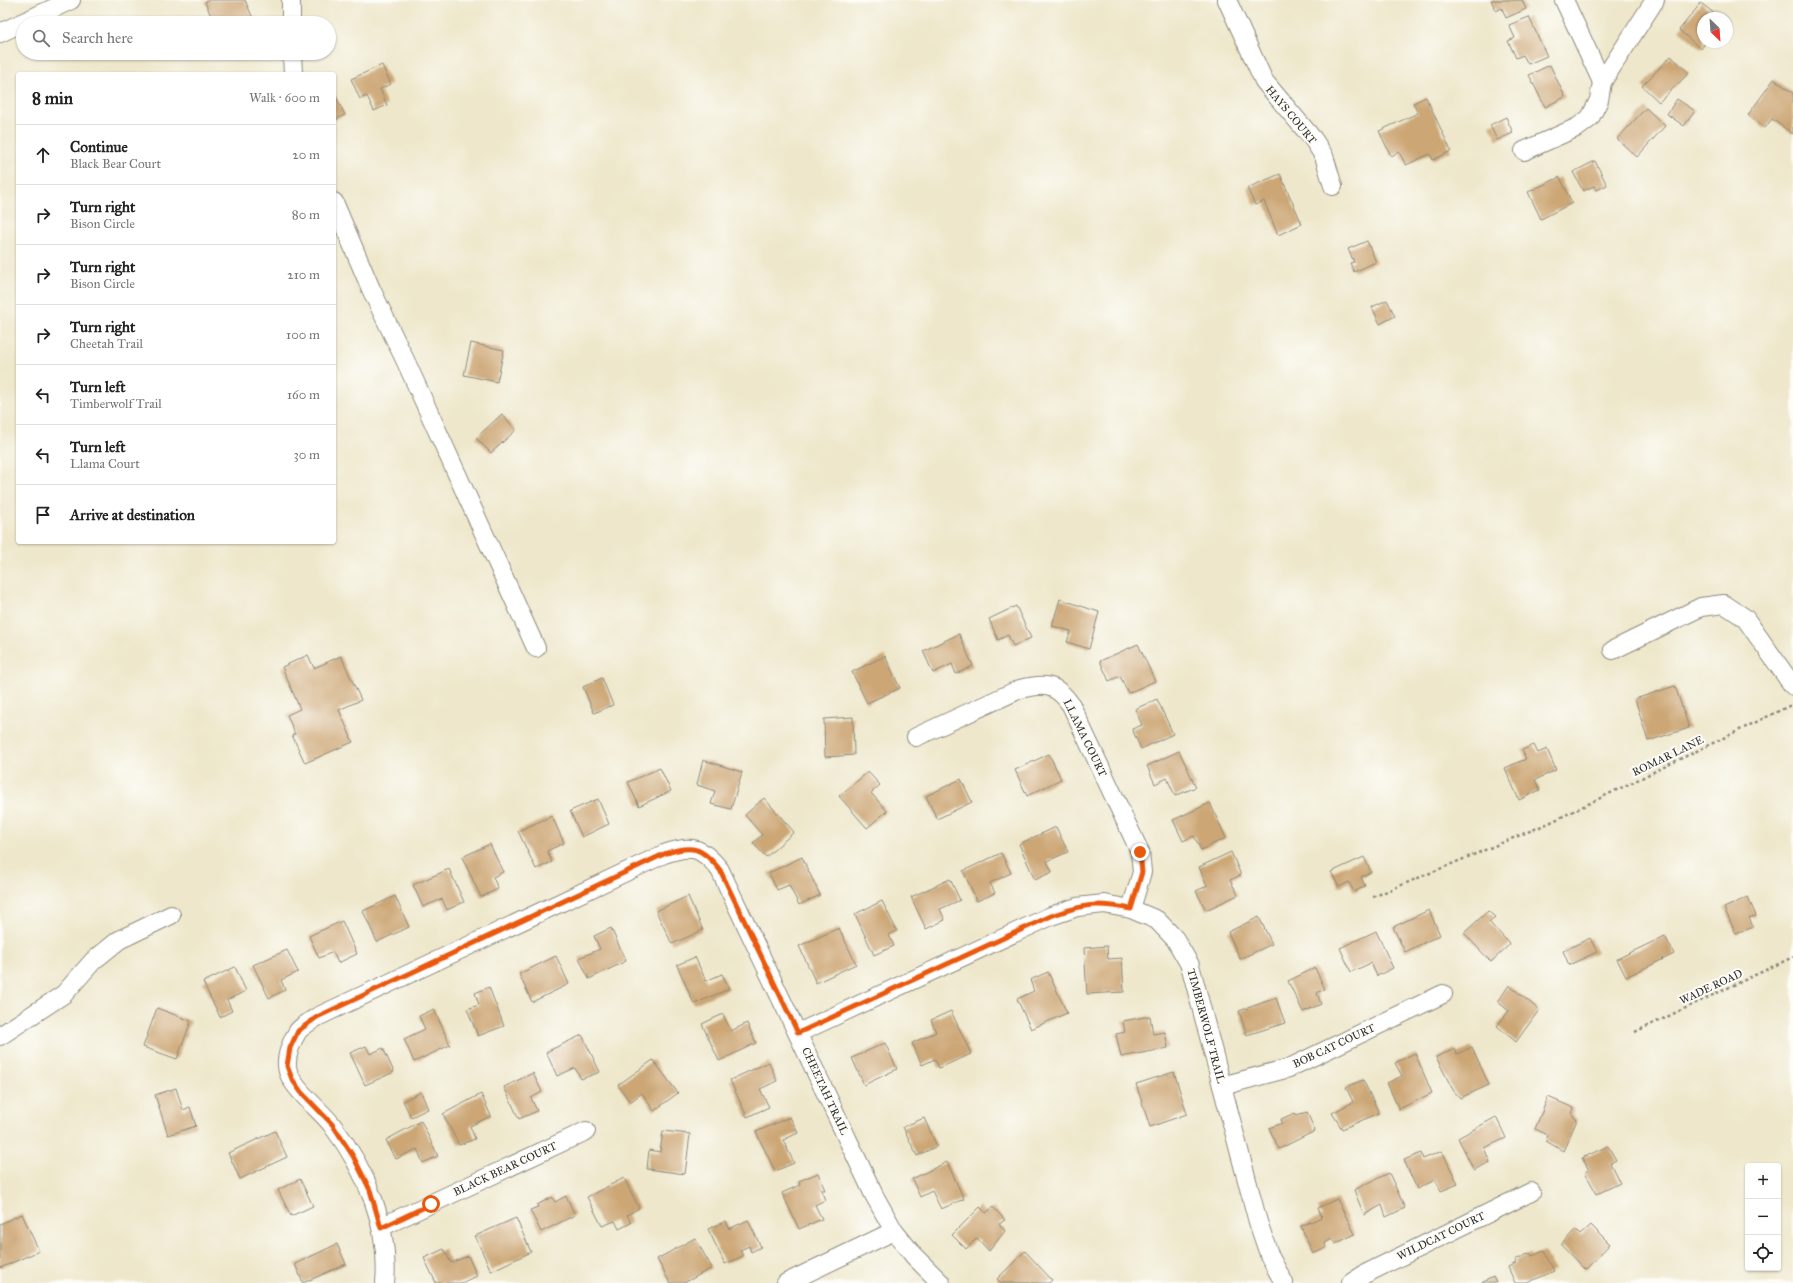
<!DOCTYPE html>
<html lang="en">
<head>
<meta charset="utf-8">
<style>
  :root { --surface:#fff; --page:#f6f6f6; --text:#222; --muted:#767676; --line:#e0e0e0 }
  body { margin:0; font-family:"IM FELL Great Primer",serif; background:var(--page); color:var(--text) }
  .controls { position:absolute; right:12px; bottom:12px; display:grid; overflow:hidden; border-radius:4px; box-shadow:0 1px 3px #0004 }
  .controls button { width:36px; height:36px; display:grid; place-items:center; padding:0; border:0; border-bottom:1px solid var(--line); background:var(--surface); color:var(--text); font:20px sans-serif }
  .compass { position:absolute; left:1697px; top:12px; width:36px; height:36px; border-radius:50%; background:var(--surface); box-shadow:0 1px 3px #0004; rotate:155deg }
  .stop { position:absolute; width:12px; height:12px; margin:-9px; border:3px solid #ea580c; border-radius:50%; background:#fff }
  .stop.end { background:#ea580c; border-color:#fff; box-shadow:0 1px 4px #0008 }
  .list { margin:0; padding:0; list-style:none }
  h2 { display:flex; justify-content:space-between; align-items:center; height:52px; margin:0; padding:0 16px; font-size:17px }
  h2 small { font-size:13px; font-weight:400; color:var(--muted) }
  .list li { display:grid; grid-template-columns:26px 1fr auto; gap:12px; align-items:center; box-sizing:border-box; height:60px; padding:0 16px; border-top:1px solid var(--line) }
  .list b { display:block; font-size:15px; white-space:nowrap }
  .list p { margin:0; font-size:13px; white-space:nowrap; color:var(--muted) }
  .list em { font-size:13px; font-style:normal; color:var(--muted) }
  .icon { flex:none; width:22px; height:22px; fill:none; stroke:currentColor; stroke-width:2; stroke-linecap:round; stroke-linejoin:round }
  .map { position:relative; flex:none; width:1793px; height:1283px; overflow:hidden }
  .search { position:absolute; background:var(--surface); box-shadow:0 1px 3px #0004; left:16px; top:16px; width:320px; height:44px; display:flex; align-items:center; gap:10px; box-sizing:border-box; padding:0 14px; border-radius:22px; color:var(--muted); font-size:15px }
  .panel { position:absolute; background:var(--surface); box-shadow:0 1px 3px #0004; left:16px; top:72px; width:320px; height:472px; border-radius:4px }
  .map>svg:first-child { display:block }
  .building { fill:#cca674 }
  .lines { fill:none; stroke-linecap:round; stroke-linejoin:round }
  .minor-casing { stroke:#8c897b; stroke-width:20 }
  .path { stroke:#8c897b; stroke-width:2.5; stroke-dasharray:3 3; stroke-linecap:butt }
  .minor { stroke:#fff; stroke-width:18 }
  .route { stroke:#ea580c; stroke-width:5 }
  .labels { text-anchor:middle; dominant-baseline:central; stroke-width:4; stroke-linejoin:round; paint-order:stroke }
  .street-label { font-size:11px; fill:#2b2b2b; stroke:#fdfcf7 }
</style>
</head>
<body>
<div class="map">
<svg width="1793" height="1283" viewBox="0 0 1793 1283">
  <rect width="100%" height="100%" fill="#fdfcf7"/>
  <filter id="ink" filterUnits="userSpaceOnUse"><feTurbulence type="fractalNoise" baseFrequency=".025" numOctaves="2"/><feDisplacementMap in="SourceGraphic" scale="8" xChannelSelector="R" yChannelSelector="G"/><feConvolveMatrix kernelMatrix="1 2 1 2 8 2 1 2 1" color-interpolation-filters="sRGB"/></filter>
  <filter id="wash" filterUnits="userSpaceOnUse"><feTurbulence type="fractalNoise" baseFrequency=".012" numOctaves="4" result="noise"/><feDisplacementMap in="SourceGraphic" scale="16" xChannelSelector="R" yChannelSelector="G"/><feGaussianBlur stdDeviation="0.9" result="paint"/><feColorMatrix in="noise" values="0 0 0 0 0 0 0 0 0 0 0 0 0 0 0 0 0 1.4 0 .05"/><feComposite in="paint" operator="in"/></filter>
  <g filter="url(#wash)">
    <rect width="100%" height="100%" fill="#eee7cb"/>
    <g id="blocks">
      <g class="building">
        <polygon points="209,0 245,0 255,23 214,23 205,2"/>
        <polygon points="1491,0 1522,0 1526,9 1506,18 1502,8 1496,11"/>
        <polygon points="1701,3 1720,18 1703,18 1703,42 1706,42 1701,49 1679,30"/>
        <polygon points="1529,17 1547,56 1528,64 1523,55 1516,58 1508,41 1515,38 1509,25"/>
        <polygon points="1671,56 1689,73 1659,102 1642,86"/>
        <polygon points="382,65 391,84 380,89 387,105 374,111 367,96 360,99 351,79"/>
        <polygon points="1550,65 1565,97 1545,107 1529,75"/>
        <polygon points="1774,79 1793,93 1793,134 1772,119 1765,128 1748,115"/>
        <polygon points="334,93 345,115 334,120"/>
        <polygon points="1426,97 1451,151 1433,160 1430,154 1406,165 1399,152 1391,156 1379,131 1418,113 1413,103"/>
        <polygon points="1677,99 1695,111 1684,126 1667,114"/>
        <polygon points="1646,108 1665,126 1637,157 1617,139"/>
        <polygon points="1506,117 1513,133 1497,140 1490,125"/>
        <polygon points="1595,161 1607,185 1597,190 1594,186 1583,191 1573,172"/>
        <polygon points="1280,174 1302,224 1278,235 1264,201 1255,205 1247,188"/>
        <polygon points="1560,177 1572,203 1541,219 1528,192"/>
        <polygon points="1367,241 1376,262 1354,272 1350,263 1354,262 1348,249"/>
        <polygon points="1387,300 1395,316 1380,324 1372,307"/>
        <polygon points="471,343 504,350 497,382 464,375"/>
        <polygon points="502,414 516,430 491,453 476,438"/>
        <polygon points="1060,599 1099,612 1089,649 1067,642 1071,631 1052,626"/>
        <polygon points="1016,606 1031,638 1013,646 1008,635 998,640 989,619"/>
        <polygon points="959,634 973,666 956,674 952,664 933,673 923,651"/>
        <polygon points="1138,644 1155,681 1128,693 1120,676 1109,681 1100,661"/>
        <polygon points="308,655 314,668 341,656 361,700 339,710 353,742 305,763 292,735 295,734 287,715 300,709 282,667"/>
        <polygon points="885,656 900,688 867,703 852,672"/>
        <polygon points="602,678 613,705 594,713 583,687"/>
        <polygon points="1675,686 1689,728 1648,741 1635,699"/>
        <polygon points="1157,699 1173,734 1141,749 1132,729 1142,725 1135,709"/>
        <polygon points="853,717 854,755 825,757 824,719"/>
        <polygon points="1534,745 1538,753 1547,749 1556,770 1535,780 1540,790 1519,800 1505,768 1526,759 1522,750"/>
        <polygon points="1179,751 1196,787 1175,796 1167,778 1155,784 1147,766"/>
        <polygon points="1049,754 1061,779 1027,796 1015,770"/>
        <polygon points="703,760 742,772 731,809 711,804 715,791 697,785"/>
        <polygon points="660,768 671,791 639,806 628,782"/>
        <polygon points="868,772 880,785 871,793 887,811 867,828 839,796"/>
        <polygon points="961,779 972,802 937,819 926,796"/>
        <polygon points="764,798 794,832 766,857 753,843 762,835 745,815"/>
        <polygon points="598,799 609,824 582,837 570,811"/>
        <polygon points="1210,803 1226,838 1201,850 1194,836 1183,841 1173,820"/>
        <polygon points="552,816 564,843 547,851 552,862 536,869 518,831"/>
        <polygon points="1056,827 1068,852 1047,861 1052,872 1035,880 1019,844"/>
        <polygon points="490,844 503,872 493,877 498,889 481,897 462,857"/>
        <polygon points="1231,852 1241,875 1230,880 1238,895 1206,910 1196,891 1207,886 1199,867"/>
        <polygon points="1001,853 1011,873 990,883 995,893 977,901 963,871"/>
        <polygon points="802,857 820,895 799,905 789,885 777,890 769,873"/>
        <polygon points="1364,857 1371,872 1361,877 1365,886 1354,892 1349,882 1339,887 1331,872"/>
        <polygon points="449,869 464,902 447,910 442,899 423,907 413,885"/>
        <polygon points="950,879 960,900 940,909 945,920 926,929 911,897"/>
        <polygon points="395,896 409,927 377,942 363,911"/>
        <polygon points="688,896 703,930 672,944 656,911"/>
        <polygon points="1748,897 1756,916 1749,918 1753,927 1736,934 1724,908"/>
        <polygon points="882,901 897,931 889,935 894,946 874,955 855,914"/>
        <polygon points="1429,910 1440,935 1405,952 1393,927"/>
        <polygon points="1488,911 1495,917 1489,922 1510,944 1491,962 1464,933"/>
        <polygon points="1259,917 1272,944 1240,959 1228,932"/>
        <polygon points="342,921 357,954 338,963 333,952 319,958 309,936"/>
        <polygon points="611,928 626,961 589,979 579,958 600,949 594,936"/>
        <polygon points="839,928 856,964 816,983 799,946"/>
        <polygon points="1376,931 1393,968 1377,976 1371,963 1351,972 1340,948"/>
        <polygon points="1665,936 1674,954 1626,977 1617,959"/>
        <polygon points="1590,938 1597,952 1569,965 1563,951"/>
        <polygon points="1107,946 1108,959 1122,958 1124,992 1087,994 1084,948"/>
        <polygon points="287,950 298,972 281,980 285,990 269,998 253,965"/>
        <polygon points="556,956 569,984 532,1002 519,974"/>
        <polygon points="695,957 706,981 722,974 729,989 694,1004 677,965"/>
        <polygon points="235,967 246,991 227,1000 232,1011 220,1017 203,982"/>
        <polygon points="1315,968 1325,989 1317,993 1321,1004 1303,1012 1288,981"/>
        <polygon points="1048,972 1067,1013 1031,1029 1017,999 1034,991 1030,980"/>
        <polygon points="1509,985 1539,1010 1516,1042 1497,1026 1509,1011 1498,1002"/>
        <polygon points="489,987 504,1026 478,1036 467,1009 479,1005 475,993"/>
        <polygon points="1276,998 1285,1023 1247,1035 1239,1011"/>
        <polygon points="157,1008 191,1021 177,1059 143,1047"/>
        <polygon points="434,1009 450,1045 414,1062 404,1039 425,1029 419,1016"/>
        <polygon points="951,1011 971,1054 939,1068 935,1059 922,1065 912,1043 936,1032 931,1020"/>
        <polygon points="723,1014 731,1031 747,1023 756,1043 719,1061 702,1024"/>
        <polygon points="1150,1016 1153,1034 1165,1032 1168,1048 1121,1057 1116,1034 1125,1032 1123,1021"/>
        <polygon points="582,1035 600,1072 581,1079 575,1068 557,1076 546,1052"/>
        <polygon points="885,1043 897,1069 864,1085 852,1058"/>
        <polygon points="366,1046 370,1054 383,1048 394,1072 365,1085 350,1053"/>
        <polygon points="1472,1047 1489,1085 1460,1098 1453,1090 1436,1057 1455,1049 1457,1054"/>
        <polygon points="1415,1053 1432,1093 1399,1109 1387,1083 1402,1076 1395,1063"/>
        <polygon points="653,1060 678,1093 654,1111 642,1093 630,1102 618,1085"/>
        <polygon points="769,1062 777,1081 760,1089 769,1107 747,1117 730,1080"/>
        <polygon points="1174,1072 1187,1114 1150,1127 1136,1084"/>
        <polygon points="533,1073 542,1092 531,1098 537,1111 519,1119 504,1087"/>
        <polygon points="1363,1080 1379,1113 1342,1129 1332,1113 1353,1102 1346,1087"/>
        <polygon points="176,1088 183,1110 190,1107 196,1126 168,1135 155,1095"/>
        <polygon points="421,1092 428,1109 411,1117 403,1101"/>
        <polygon points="481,1094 491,1116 470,1126 475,1139 459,1145 443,1114"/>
        <polygon points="1548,1097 1574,1108 1572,1115 1577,1120 1563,1151 1546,1141 1548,1135 1535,1129"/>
        <polygon points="1307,1112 1315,1131 1279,1149 1269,1128 1282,1123 1281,1119 1295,1113 1296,1115"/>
        <polygon points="790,1117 798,1133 783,1140 794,1163 775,1171 756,1132"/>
        <polygon points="1496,1117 1506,1138 1484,1148 1490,1162 1474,1170 1458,1138"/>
        <polygon points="924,1118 937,1146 917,1156 903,1127"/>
        <polygon points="421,1121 438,1156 423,1163 417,1149 396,1159 386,1140"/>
        <polygon points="275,1131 287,1157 240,1179 228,1153"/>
        <polygon points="663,1131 690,1134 685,1174 647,1169 649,1150 660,1152"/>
        <polygon points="1608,1146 1616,1160 1610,1163 1620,1183 1597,1194 1585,1173 1589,1170 1582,1158"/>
        <polygon points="1442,1151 1458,1184 1441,1191 1435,1180 1417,1189 1404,1160 1421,1153 1423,1159"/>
        <polygon points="947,1162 964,1199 941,1209 932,1191 920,1197 912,1179"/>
        <polygon points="818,1173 825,1190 821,1190 825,1200 815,1205 822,1219 799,1229 782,1193 800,1185 799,1181"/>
        <polygon points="1389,1173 1405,1208 1386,1217 1382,1205 1364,1215 1354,1190"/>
        <polygon points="624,1178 639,1208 627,1215 631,1223 619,1229 615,1221 602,1226 587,1197"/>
        <polygon points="300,1179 313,1206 291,1216 278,1190"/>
        <polygon points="566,1196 575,1215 541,1232 530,1210 538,1207 537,1205 552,1197 555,1202"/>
        <polygon points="1337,1199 1355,1234 1335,1244 1332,1239 1325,1243 1326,1248 1313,1254 1301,1226 1322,1217 1318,1208"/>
        <polygon points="980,1207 986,1213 993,1207 1005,1220 999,1224 1005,1231 989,1251 977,1238 966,1249 952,1235"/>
        <polygon points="22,1214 39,1251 0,1268 0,1224"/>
        <polygon points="516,1218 531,1252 491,1271 475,1236"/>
        <polygon points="748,1220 761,1247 751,1252 749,1246 740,1250 743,1256 725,1264 708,1229 726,1221 729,1229"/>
        <polygon points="1591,1225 1610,1244 1585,1270 1561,1245 1575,1230 1580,1235"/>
        <polygon points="695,1238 712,1268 684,1283 670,1283 657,1259"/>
        <polygon points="337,1244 346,1264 303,1283 295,1264"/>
        <polygon points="444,1249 451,1263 468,1256 477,1276 461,1283 436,1283 424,1258"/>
        <polygon points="1025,1251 1052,1280 1049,1283 1001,1283 997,1279"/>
        <polygon points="1544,1251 1554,1271 1527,1283 1515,1283 1508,1267 1516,1263 1515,1260 1530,1253 1532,1256"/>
        <polygon points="1493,1277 1496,1283 1481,1283"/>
      </g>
    </g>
  </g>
  <g filter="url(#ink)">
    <use href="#blocks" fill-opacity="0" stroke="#8c897b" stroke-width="1"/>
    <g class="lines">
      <defs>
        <g id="minor">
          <polyline points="1227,0 1264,81 1313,139 1324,156 1333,186"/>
          <polyline points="1564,0 1602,82"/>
          <polyline points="291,23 291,0"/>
          <polyline points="0,33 71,0"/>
          <polyline points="292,53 293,74"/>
          <polyline points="1524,151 1578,127 1590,118 1599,100 1602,82 1655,0"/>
          <polyline points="334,202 371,289 406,362 536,648"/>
          <polyline points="1613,650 1701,607 1724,604 1745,618 1793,686"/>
          <path d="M916,737L1020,689C1044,683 1056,683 1071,705L1140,852L1142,872L1131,909"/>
          <polyline points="798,1033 1051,916 1077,907 1104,904 1131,909 1157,920 1175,939 1190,965 1258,1222 1270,1257 1284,1283"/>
          <polyline points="0,1036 64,994 93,961 119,940 171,915"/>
          <polyline points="1222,1086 1289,1068 1443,994"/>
          <polyline points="381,1227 586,1131"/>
          <path d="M385,1283C390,1226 366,1170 332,1125C321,1110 288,1086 287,1066C286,1055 292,1040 298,1031C302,1026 311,1021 317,1017L664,854C692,844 702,847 720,870L874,1195L894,1231L914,1256L941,1283"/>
          <polyline points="786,1283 894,1231"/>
          <polyline points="1351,1283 1365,1274 1531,1192"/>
        </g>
      </defs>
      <use href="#minor" class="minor-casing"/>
      <g class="path">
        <polyline points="1373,897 1549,823 1793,704"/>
        <polyline points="1635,1032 1793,957"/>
      </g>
      <use href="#minor" class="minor"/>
    </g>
  </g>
  <g class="lines" filter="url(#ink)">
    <path class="route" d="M431,1204L381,1228L370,1190L353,1156L332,1124L301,1092L292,1079L287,1066L290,1048L298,1031L317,1017L664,854C692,844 702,847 720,870L798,1033L1051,916C1084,904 1096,902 1131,909L1142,872L1140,852"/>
  </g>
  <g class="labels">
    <g class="street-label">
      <text transform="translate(1291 115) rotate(50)">HAYS COURT</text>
      <text transform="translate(1085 738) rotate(64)">LLAMA COURT</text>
      <text transform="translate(1668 756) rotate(-26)">ROMAR LANE</text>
      <text transform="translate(1711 987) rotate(-25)">WADE ROAD</text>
      <text transform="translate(1206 1026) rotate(75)">TIMBERWOLF TRAIL</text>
      <text transform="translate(1334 1046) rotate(-25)">BOB CAT COURT</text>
      <text transform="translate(825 1091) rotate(65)">CHEETAH TRAIL</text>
      <text transform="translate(505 1169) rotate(-25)">BLACK BEAR COURT</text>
      <text transform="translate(1441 1236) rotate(-26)">WILDCAT COURT</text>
    </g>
  </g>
</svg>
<div class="controls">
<button>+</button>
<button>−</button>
<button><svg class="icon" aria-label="locate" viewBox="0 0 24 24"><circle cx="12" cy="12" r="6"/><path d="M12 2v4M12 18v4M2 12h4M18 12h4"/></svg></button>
</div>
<svg class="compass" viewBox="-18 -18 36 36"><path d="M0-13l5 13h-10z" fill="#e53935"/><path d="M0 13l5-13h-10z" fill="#767676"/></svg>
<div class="stop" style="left:431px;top:1204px"></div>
<div class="stop end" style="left:1140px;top:852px"></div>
<div class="search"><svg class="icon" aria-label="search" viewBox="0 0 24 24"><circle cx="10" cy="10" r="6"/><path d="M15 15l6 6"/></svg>Search here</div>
<section class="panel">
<h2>8 min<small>Walk · 600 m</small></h2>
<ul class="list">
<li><svg class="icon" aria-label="ahead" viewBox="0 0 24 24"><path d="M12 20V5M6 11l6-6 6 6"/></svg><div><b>Continue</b><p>Black Bear Court</p></div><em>20 m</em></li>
<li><svg class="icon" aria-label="right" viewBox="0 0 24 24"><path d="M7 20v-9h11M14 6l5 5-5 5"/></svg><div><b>Turn right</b><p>Bison Circle</p></div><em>80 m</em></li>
<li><svg class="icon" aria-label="right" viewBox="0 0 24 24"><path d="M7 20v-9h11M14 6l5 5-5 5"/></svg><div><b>Turn right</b><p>Bison Circle</p></div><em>210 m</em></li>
<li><svg class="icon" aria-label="right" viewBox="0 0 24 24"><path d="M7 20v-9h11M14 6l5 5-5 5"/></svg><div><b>Turn right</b><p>Cheetah Trail</p></div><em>100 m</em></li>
<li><svg class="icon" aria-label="left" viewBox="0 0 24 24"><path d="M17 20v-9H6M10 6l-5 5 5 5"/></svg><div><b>Turn left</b><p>Timberwolf Trail</p></div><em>160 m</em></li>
<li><svg class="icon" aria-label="left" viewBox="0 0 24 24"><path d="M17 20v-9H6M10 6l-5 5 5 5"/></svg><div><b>Turn left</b><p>Llama Court</p></div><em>30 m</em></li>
<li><svg class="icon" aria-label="arrive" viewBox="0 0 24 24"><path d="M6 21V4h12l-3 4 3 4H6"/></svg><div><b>Arrive at destination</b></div></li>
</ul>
</section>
</div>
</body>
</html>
